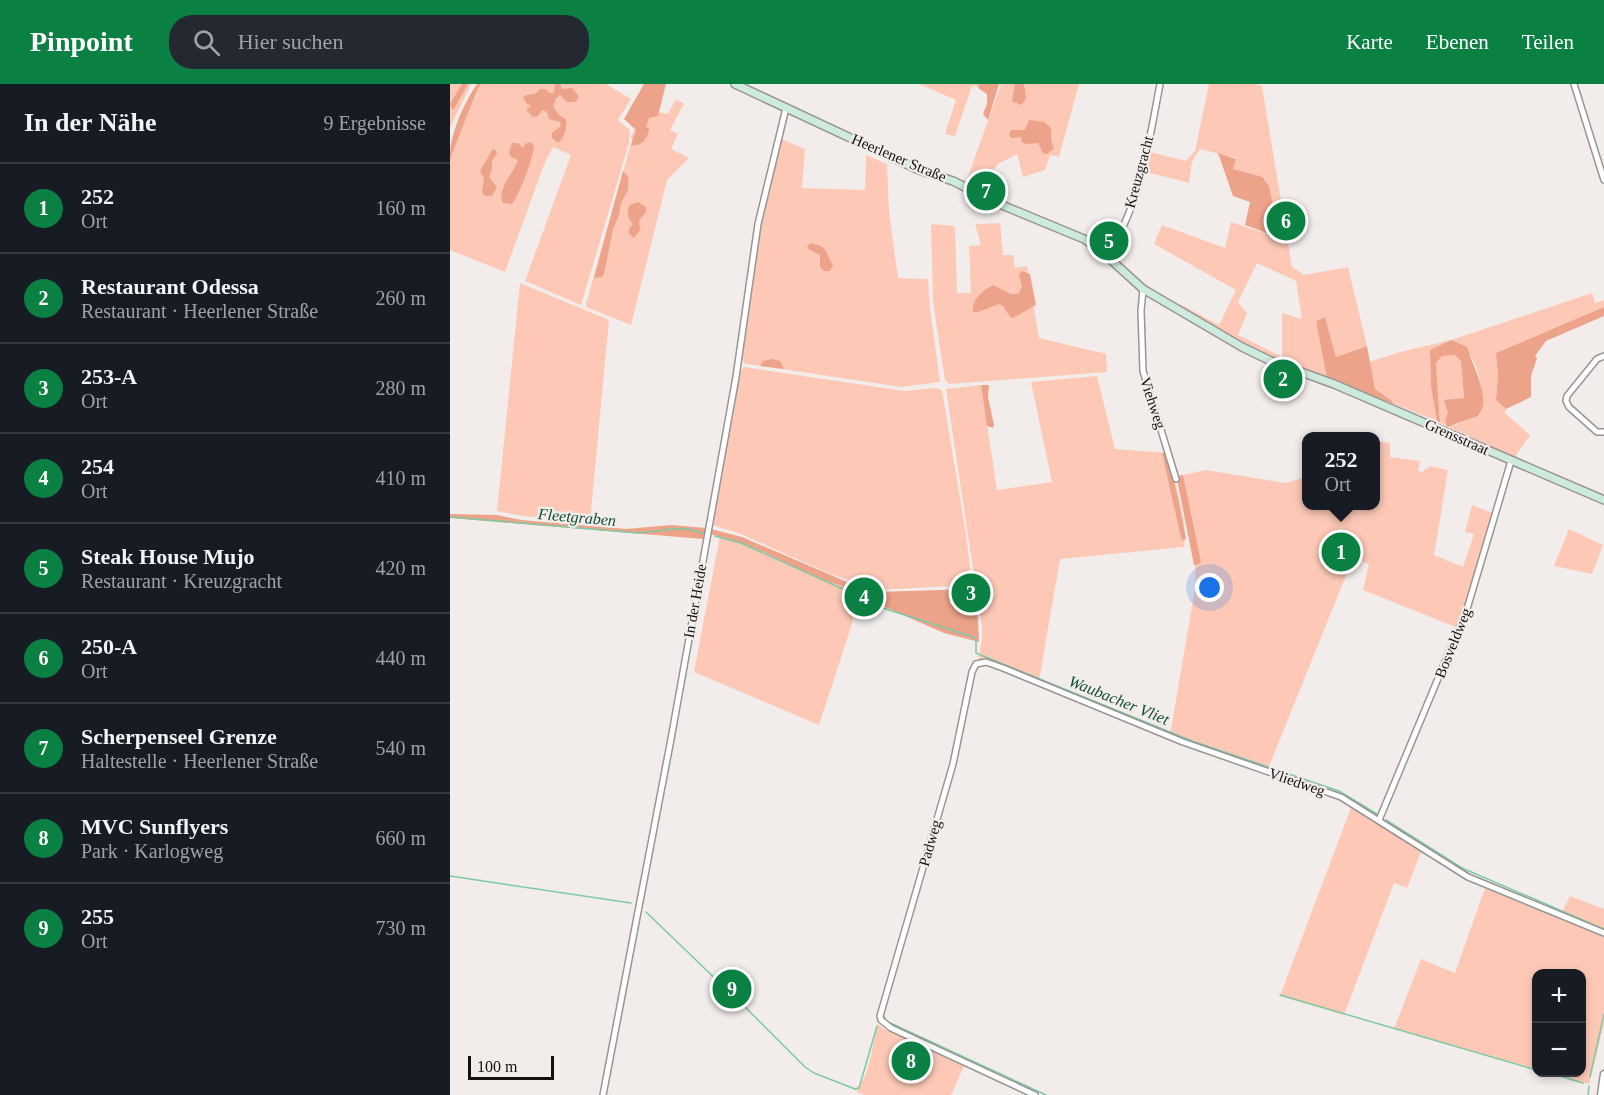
<!DOCTYPE html>
<html lang="de">
<head>
<meta charset="utf-8">
<style>
  :root { --surface:#171b24; --page:#242831; --text:#f1f3f6; --muted:#9ea1a6; --line:#363941; --accent:#0b8043 }
  body { margin:0; font-family:"Times New Roman",serif; background:var(--page); color:var(--text) }
  .controls { position:absolute; right:18px; bottom:18px; display:grid; overflow:hidden; border-radius:12px; box-shadow:0 3px 9px #0003 }
  .controls button { width:54px; height:54px; display:grid; place-items:center; padding:0; border:0; border-bottom:2px solid var(--line); background:var(--surface); color:var(--text); font:30px sans-serif }
  .scale { position:absolute; left:18px; bottom:15px; width:86px; box-sizing:border-box; padding-left:6px; border:3px solid #141211; border-top:0; font-size:16px; line-height:21px; white-space:nowrap; color:#141211; -webkit-text-stroke:4px #f2edeb; paint-order:stroke }
  .you { position:absolute; left:760px; top:504px; width:21px; height:21px; margin:-15px; border:4px solid #fff; border-radius:50%; background:#1a73e8; box-shadow:0 0 0 9px #1a73e833 }
  .badge { display:grid; place-items:center; width:39px; height:39px; border-radius:50%; background:var(--accent); color:#fff; font-size:20px; font-weight:700 }
  .pin { position:absolute; translate:-50% -50%; border:3px solid #fff; box-shadow:0 2px 6px #0006 }
  .popup { position:absolute; left:852px; top:348px; width:78px; height:78px; box-sizing:border-box; display:grid; place-content:center; border-radius:12px; background:var(--surface); filter:drop-shadow(0 2px 4px #0005); font-size:20px; white-space:nowrap; color:var(--muted) }
  .popup b { font-size:22px; color:var(--text) }
  .popup::after { content:''; position:absolute; left:50%; top:100%; margin-left:-12px; border:12px solid transparent; border-top-color:var(--surface) }
  .list { margin:0; padding:0; list-style:none }
  h2 { display:flex; justify-content:space-between; align-items:center; height:78px; margin:0; padding:0 24px; font-size:26px }
  h2 small { font-size:20px; font-weight:400; color:var(--muted) }
  .list li { display:grid; grid-template-columns:39px 1fr auto; gap:18px; align-items:center; box-sizing:border-box; height:90px; padding:0 24px; border-top:2px solid var(--line) }
  .list b { display:block; font-size:22px; white-space:nowrap }
  .list p { margin:0; font-size:20px; white-space:nowrap; color:var(--muted) }
  .list em { font-size:20px; font-style:normal; color:var(--muted) }
  .icon { flex:none; width:33px; height:33px; fill:none; stroke:currentColor; stroke-width:2; stroke-linecap:round; stroke-linejoin:round }
  .map { position:relative; flex:none; width:1154px; height:1011px; overflow:hidden }
  header { display:flex; align-items:center; gap:36px; box-sizing:border-box; height:84px; padding:0 30px; background:var(--accent); color:#fff }
  header strong { font-size:28px }
  nav { display:flex; gap:33px; margin-inline-start:auto; font-size:21px }
  .search { width:420px; height:54px; background:var(--page); display:flex; align-items:center; gap:15px; box-sizing:border-box; padding:0 21px; border-radius:24px; color:var(--muted); font-size:22px }
  main { display:flex }
  aside { flex:1; background:var(--surface) }
  .map>svg:first-child { display:block }
  .green { fill:#fdc9b6; fill-rule:evenodd }
  .forest { fill:#eda389 }
  .lines { fill:none; stroke-linecap:round; stroke-linejoin:round }
  .stream { stroke:#7ccaa3; stroke-width:1.5 }
  .minor-casing { stroke:#999593; stroke-width:8 }
  .tertiary-casing { stroke:#999593; stroke-width:9 }
  .secondary-casing { stroke:#999593; stroke-width:10 }
  .minor { stroke:#fff; stroke-width:5 }
  .tertiary { stroke:#fff; stroke-width:6 }
  .secondary { stroke:#cdebdd; stroke-width:7 }
  .labels { text-anchor:middle; dominant-baseline:central; stroke-width:4.5; stroke-linejoin:round; paint-order:stroke }
  .street-label { font-size:15px; fill:#141211; stroke:#f2edeb }
  .water-label { font-size:16px; font-style:italic; fill:#0d4c33; stroke:#f2edeb }
</style>
</head>
<body>
<header>
<strong>Pinpoint</strong>
<div class="search"><svg class="icon" aria-label="search" viewBox="0 0 24 24"><circle cx="10" cy="10" r="6"/><path d="M15 15l6 6"/></svg>Hier suchen</div>
<nav><a>Karte</a><a>Ebenen</a><a>Teilen</a></nav>
</header>
<main>
<aside>
<h2>In der Nähe<small>9 Ergebnisse</small></h2>
<ul class="list">
<li><span class="badge">1</span><div><b>252</b><p>Ort</p></div><em>160 m</em></li>
<li><span class="badge">2</span><div><b>Restaurant Odessa</b><p>Restaurant · Heerlener Straße</p></div><em>260 m</em></li>
<li><span class="badge">3</span><div><b>253-A</b><p>Ort</p></div><em>280 m</em></li>
<li><span class="badge">4</span><div><b>254</b><p>Ort</p></div><em>410 m</em></li>
<li><span class="badge">5</span><div><b>Steak House Mujo</b><p>Restaurant · Kreuzgracht</p></div><em>420 m</em></li>
<li><span class="badge">6</span><div><b>250-A</b><p>Ort</p></div><em>440 m</em></li>
<li><span class="badge">7</span><div><b>Scherpenseel Grenze</b><p>Haltestelle · Heerlener Straße</p></div><em>540 m</em></li>
<li><span class="badge">8</span><div><b>MVC Sunflyers</b><p>Park · Karlogweg</p></div><em>660 m</em></li>
<li><span class="badge">9</span><div><b>255</b><p>Ort</p></div><em>730 m</em></li>
</ul>
</aside>
<div class="map">
<svg width="1154" height="1011" viewBox="0 0 1154 1011">
  <rect width="100%" height="100%" fill="#f2edeb"/>
  <g class="green">
    <polygon points="0,0 21,0 0,44"/>
    <polygon points="27,0 156,0 181,15 168,36 180,46 179,59 131,221 75,197 121,71 103,63 95,78 55,188 0,166 0,61"/>
    <polygon points="469,0 532,0 531,3 522,2 505,52 495,50 506,16"/>
    <polygon points="551,0 629,0 609,73 600,71 595,86 573,93 567,70 548,80 530,100 518,93"/>
    <path d="M759,0H805L812,2L842,183L854,191L898,183L917,262L886,273L875,233L866,237L877,295L819,273L726,221H732L769,241L786,206L704,160L712,141L775,164L781,138L829,154L819,102L814,93L783,85L786,74L750,65L742,78L739,99L696,88L700,68L736,77L745,67ZM807,179L846,197L852,235L832,229V273L788,251L797,229L788,218Z"/>
    <polygon points="226,15 234,20 220,46 228,50 221,65 239,74 217,96 181,241 136,223 136,220 182,56 181,53 195,25 218,30"/>
    <polygon points="331,55 355,65 352,104 415,106 416,71 437,80 439,127 448,194 478,195 480,224 490,298 451,303 298,280 295,280 291,273 311,136"/>
    <polygon points="550,139 553,171 563,171 565,184 577,182 589,254 656,270 657,288 499,300 495,296 483,217 481,140 505,142 507,209 521,209 519,162 531,161 525,140"/>
    <polygon points="70,199 159,236 140,438 73,432 47,427"/>
    <path d="M1142,209L1145,219L1154,216V223L1046,269L1048,291L1046,316L1056,325L1055,329L1080,351L1065,373L990,339L986,279L992,272L1005,271L1011,277L1014,315L998,330L1002,342L1030,331C1037,318 1029,283 1020,271C1015,265 1007,261 1001,256L980,266L981,303L987,337L944,320L942,317L925,305L919,278L950,268L1001,256Z"/>
    <polygon points="294,283 454,307 486,304 492,306 516,450 522,501 426,506 378,489 291,450 265,442 263,439 264,431 289,288"/>
    <path d="M647,292L665,365L717,369C723,393 739,439 734,463L610,475L589,597L528,577L532,556V544L496,305L531,301L547,406L602,398L581,298Z"/>
    <polygon points="926,357 940,359 940,373 970,377 968,387 974,388 974,385 978,385 979,382 998,386 984,471 1013,483 1024,450 1015,448 1022,421 1045,430 1008,544 913,506 919,480 903,474 818,685 720,651 746,499 745,483 728,392 756,386 835,399 856,393 856,422 926,422"/>
    <polygon points="1119,445 1153,461 1142,490 1104,482"/>
    <polygon points="270,452 283,455 371,495 399,503 409,509 401,543 369,641 244,588"/>
    <polygon points="902,721 969,765 971,768 957,804 944,799 894,931 830,912"/>
    <polygon points="1035,804 1154,853 1154,940 1139,1000 1100,989 1132,988 1132,890 1086,890 1086,985 944,945 971,875 1005,889"/>
    <polygon points="1120,812 1154,825 1154,848 1112,829"/>
    <path d="M428,940L434,945L514,982L501,1011H415L407,1008V1003C421,993 422,956 428,940Z"/>
  </g>
  <g class="forest">
    <polygon points="12,0 18,0 4,25 2,25 0,20"/>
    <path d="M27,0H31L27,6L0,75C0,49 13,21 27,0Z"/>
    <path d="M105,0H110L112,5L122,4L128,11V15L124,18H117L110,11L106,14L103,23L110,32L116,35C117,43 115,54 108,59L102,54V49L111,42L110,38L99,35L97,28L92,26L88,32L83,33L76,26L81,22L77,20L73,14L76,11L85,10L90,5H95L100,9H104Z"/>
    <path d="M194,0H216L208,32L199,34L196,43L199,44C199,54 191,63 181,61L186,46L174,35Z"/>
    <polygon points="529,0 549,0 538,36 533,30 537,20 537,10 528,4"/>
    <polygon points="565,0 573,0 575,4 576,15 571,21 562,17"/>
    <polygon points="579,36 594,38 601,44 601,55 604,65 597,70 593,69 588,59 576,60 572,58 571,53 561,54 559,50 561,46 575,46"/>
    <path d="M80,58L84,62C84,72 69,112 62,120L53,119C46,106 64,89 68,76L61,73L59,68L62,59H68L73,64L75,60Z"/>
    <polygon points="45,65 47,70 42,77 42,85 39,93 47,103 42,112 35,112 32,108 34,94 30,87 42,66"/>
    <polygon points="768,69 786,75 783,85 813,93 819,102 830,154 795,141 800,118 783,112"/>
    <polygon points="173,87 178,93 178,106 171,119 169,131 163,145 154,190 152,193 144,194"/>
    <path d="M188,118L196,123V128L189,137L190,146L184,154L179,150V145L183,140C178,134 176,129 180,121Z"/>
    <path d="M360,159C379,163 374,166 383,181L380,187H374L370,183V171L357,164Z"/>
    <path d="M572,187L580,190L586,221L565,233L561,234L553,222L549,220L528,228H523C521,216 533,206 543,201L561,210H568L572,203L569,190Z"/>
    <polygon points="1154,223 1154,232 1096,257 1085,272 1087,274 1081,292 1081,313 1056,325 1046,316 1048,291 1046,269"/>
    <polygon points="875,233 886,273 917,262 925,305 942,317 944,320 877,295 866,237"/>
    <path d="M1001,256L1017,263C1022,280 1043,318 1028,332L997,343L995,337L998,329L994,316L1014,314L1011,277L1005,271L992,272L986,279L990,339L987,337L981,303L980,266Z"/>
    <polygon points="322,275 330,277 334,285 310,282 313,277"/>
    <polygon points="531,301 539,301 538,313 544,341 543,344 537,342"/>
    <polygon points="712,369 717,369 727,410 736,455 732,456 731,453"/>
    <polygon points="733,391 751,478 749,480 744,481 727,395 728,392"/>
    <polygon points="0,430 47,431 71,436 176,445 221,441 256,444 253,455 0,434"/>
    <path d="M261,445L292,453L411,504L409,509C396,502 383,500 369,494C333,479 298,457 259,450Z"/>
    <polygon points="414,505 426,508 521,505 528,534 529,558 494,549 412,513"/>
  </g>
  <g class="lines">
    <g class="stream">
      <polyline points="0,433 188,449 223,445 238,445 252,449"/>
      <polyline points="265,452 291,459 406,511"/>
      <polyline points="415,513 417,518 430,523 523,553 526,556 526,569 543,576 742,657 889,707 927,730"/>
      <polyline points="417,514 431,514"/>
      <polyline points="936,736 1012,784 1154,845"/>
      <polyline points="0,792 181,819"/>
      <polyline points="196,828 274,903"/>
      <polyline points="282,910 355,983 364,989 405,1005 409,1004 427,942"/>
      <polyline points="830,911 1086,986"/>
      <polyline points="433,930 436,937 596,1011"/>
      <polyline points="1097,988 1133,999"/>
      <polyline points="1140,993 1154,930"/>
      <polyline points="1138,1011 1139,1002"/>
    </g>
    <defs>
      <g id="minor">
        <polyline points="1124,0 1154,96"/>
        <path d="M657,172C690,122 699,58 710,0"/>
        <polyline points="693,205 691,227 693,287 726,395"/>
        <polyline points="1154,272 1147,275 1117,312 1116,317 1119,323 1147,348 1154,348"/>
        <polyline points="929,736 1017,525 1061,377"/>
        <polyline points="153,1011 221,655 286,293 308,140 336,24"/>
        <polyline points="585,1011 441,944 431,936 430,932 503,680 522,588 526,580 536,578 553,584 733,658 891,713 1018,793 1154,849"/>
      </g>
      <polyline id="tertiary" points="1151,1011 1154,990"/>
      <polyline id="secondary" points="285,0 469,86 503,97 547,119 634,155 649,165 693,205 792,263 821,277 884,300 1154,416"/>
    </defs>
    <use href="#minor" class="minor-casing"/>
    <use href="#tertiary" class="tertiary-casing"/>
    <use href="#secondary" class="secondary-casing"/>
    <use href="#minor" class="minor"/>
    <use href="#tertiary" class="tertiary"/>
    <use href="#secondary" class="secondary"/>
  </g>
  <g class="labels">
    <g class="street-label">
      <text transform="translate(449 74) rotate(23)">Heerlener Straße</text>
      <text transform="translate(689 88) rotate(-75)">Kreuzgracht</text>
      <text transform="translate(703 319) rotate(72)">Viehweg</text>
      <text transform="translate(1007 353) rotate(24)">Grensstraat</text>
      <text transform="translate(245 517) rotate(-80)">In der Heide</text>
      <text transform="translate(1003 559) rotate(-68)">Bosveldweg</text>
      <text transform="translate(847 698) rotate(19)">Vliedweg</text>
      <text transform="translate(480 759) rotate(-74)">Padweg</text>
    </g>
    <g class="water-label">
      <text transform="translate(127 433) rotate(5)">Fleetgraben</text>
      <text transform="translate(669 616) rotate(22)">Waubacher Vliet</text>
    </g>
  </g>
</svg>
<div class="controls">
<button>+</button>
<button>−</button>
</div>
<div class="scale">100 m</div>
<div class="you"></div>
<div class="pin badge" style="left:891px;top:468px">1</div>
<div class="popup"><b>252</b>Ort</div>
<div class="pin badge" style="left:833px;top:295px">2</div>
<div class="pin badge" style="left:521px;top:509px">3</div>
<div class="pin badge" style="left:414px;top:513px">4</div>
<div class="pin badge" style="left:659px;top:157px">5</div>
<div class="pin badge" style="left:836px;top:137px">6</div>
<div class="pin badge" style="left:536px;top:107px">7</div>
<div class="pin badge" style="left:461px;top:977px">8</div>
<div class="pin badge" style="left:282px;top:905px">9</div>
</div>
</main>
</body>
</html>
